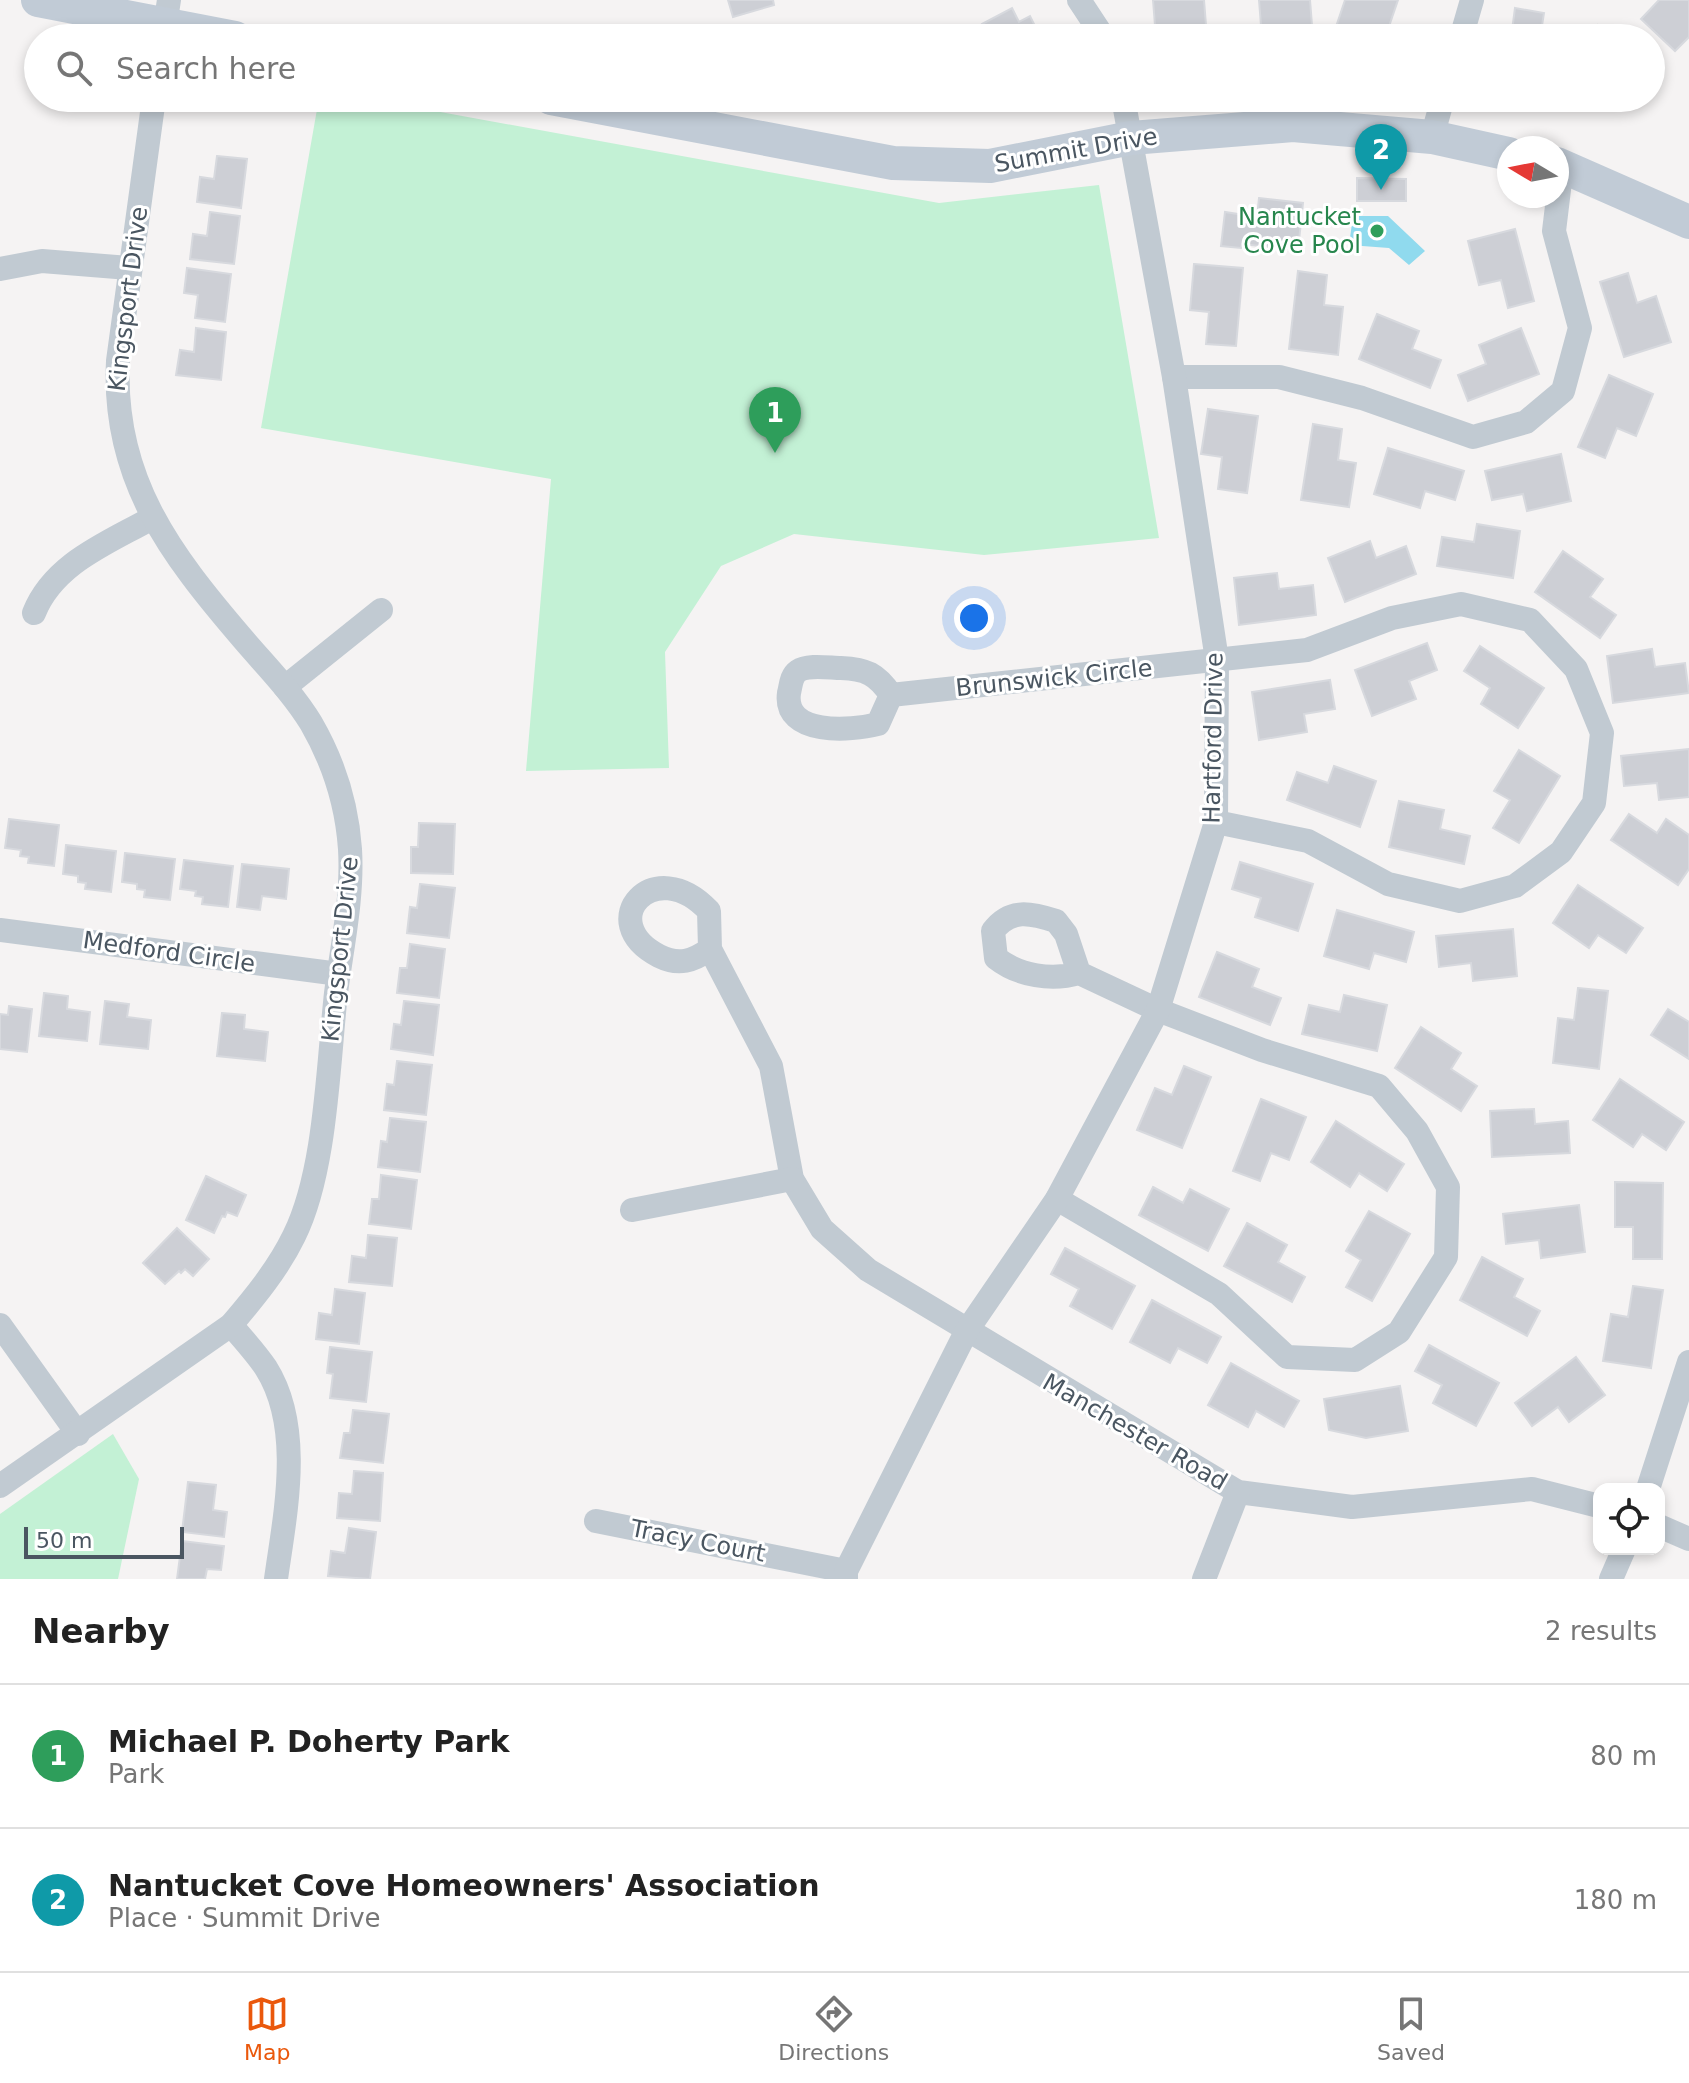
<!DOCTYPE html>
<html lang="en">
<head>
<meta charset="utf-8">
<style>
  :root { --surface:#fff; --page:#f2f2f2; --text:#222; --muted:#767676; --line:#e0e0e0; --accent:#ea580c }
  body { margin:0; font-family:"DejaVu Sans",sans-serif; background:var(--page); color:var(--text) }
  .controls { position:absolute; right:24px; bottom:24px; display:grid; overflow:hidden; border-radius:16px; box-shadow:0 4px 12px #0003 }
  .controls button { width:72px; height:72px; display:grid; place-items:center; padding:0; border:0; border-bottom:2px solid var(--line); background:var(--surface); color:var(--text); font:40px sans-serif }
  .compass { position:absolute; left:1497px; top:136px; width:72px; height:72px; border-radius:50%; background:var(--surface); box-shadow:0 4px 12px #0003; rotate:280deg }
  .scale { position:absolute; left:24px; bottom:20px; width:160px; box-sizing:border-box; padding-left:8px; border:4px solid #4a5661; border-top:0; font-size:22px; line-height:28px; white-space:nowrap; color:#4a5661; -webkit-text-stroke:6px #fff; paint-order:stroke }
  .you { position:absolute; left:974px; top:618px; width:28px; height:28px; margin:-20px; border:6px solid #fff; border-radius:50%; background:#1a73e8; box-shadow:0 0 0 12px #1a73e833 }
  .badge { display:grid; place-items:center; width:52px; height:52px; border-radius:50%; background:var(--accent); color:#fff; font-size:26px; font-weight:700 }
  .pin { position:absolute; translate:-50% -66px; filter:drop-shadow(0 2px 4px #0008) }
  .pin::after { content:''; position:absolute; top:42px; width:28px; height:24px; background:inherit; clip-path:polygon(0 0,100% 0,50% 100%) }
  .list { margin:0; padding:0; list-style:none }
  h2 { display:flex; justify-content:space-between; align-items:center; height:104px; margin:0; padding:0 32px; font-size:34px }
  h2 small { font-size:26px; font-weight:400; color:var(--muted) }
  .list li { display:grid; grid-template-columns:52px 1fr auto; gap:24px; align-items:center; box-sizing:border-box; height:144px; padding:0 32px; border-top:2px solid var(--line) }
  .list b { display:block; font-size:30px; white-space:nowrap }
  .list p { margin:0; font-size:26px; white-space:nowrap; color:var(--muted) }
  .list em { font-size:26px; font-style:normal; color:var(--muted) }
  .icon { flex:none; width:44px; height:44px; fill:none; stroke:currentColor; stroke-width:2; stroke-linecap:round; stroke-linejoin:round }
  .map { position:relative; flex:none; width:1689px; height:1579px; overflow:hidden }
  .search { position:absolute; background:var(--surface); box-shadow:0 4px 12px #0003; left:24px; right:24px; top:24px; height:88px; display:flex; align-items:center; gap:20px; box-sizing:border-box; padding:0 28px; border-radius:44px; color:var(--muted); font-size:30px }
  .sheet { height:392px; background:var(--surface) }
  nav { display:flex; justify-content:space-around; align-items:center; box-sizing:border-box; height:112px; border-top:2px solid var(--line); background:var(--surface); font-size:22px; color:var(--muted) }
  nav a { display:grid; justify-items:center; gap:4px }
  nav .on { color:var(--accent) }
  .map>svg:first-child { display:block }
  .green { fill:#c3f1d5 }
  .water { fill:#90daee }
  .building { fill:#cdcfd5; stroke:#d7d9de; stroke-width:2 }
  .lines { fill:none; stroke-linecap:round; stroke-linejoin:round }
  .street { stroke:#c1cad2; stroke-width:24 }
  .secondary { stroke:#c1cbd6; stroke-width:34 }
  .leisure-dot { fill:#2e9e5b; stroke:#fff; stroke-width:3 }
  .labels { text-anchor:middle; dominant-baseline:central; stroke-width:6; stroke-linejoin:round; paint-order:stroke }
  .street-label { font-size:24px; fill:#4a5661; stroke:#fff }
  .leisure-label { font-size:24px; fill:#27864d; stroke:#fff; text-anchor:end }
</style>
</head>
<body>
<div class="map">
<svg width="1689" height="1579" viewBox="0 0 1689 1579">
  <rect width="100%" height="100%" fill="#f5f3f3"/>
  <g class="green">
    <polygon points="319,98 364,98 939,203 1099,185 1159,538 984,555 794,534 721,566 665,652 669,768 526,771 551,479 261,428"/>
    <polygon points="113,1434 139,1479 118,1579 0,1579 0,1514"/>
  </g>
  <polygon class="water" points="1353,216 1388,216 1425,251 1409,265 1389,248 1349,245"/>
  <g class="building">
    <polygon points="728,0 773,0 774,5 733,17"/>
    <polygon points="1153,0 1204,0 1207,38 1156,38"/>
    <polygon points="1259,0 1310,0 1313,38 1262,38"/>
    <polygon points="1345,0 1398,0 1385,38 1358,38 1335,30"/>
    <polygon points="1659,0 1689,0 1689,37 1675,51 1641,19"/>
    <polygon points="1012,8 1019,22 1030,16 1041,38 989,38 982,24"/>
    <polygon points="1515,8 1544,13 1540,38 1511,38"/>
    <polygon points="1598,25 1627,30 1626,38 1597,38"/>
    <polygon points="1588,98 1636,98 1635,108 1587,101"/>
    <polygon points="217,156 247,159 241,208 197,202 200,177 214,179"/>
    <polygon points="1357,178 1406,179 1406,201 1357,201"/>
    <polygon points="1259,198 1303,203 1298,250 1242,244 1241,248 1221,246 1225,212 1257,217"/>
    <polygon points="210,212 240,216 234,264 190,259 193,234 207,236"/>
    <polygon points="1515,229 1534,301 1508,308 1501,280 1479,285 1468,241"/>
    <polygon points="1194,264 1243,268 1236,346 1206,344 1209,312 1190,310"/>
    <polygon points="187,268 231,274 225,322 195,318 198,295 184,293"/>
    <polygon points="1298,271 1327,275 1324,305 1343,307 1338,355 1289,349"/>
    <polygon points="1628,273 1637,303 1656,296 1671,342 1624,357 1600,282"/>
    <polygon points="1377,314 1419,331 1412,349 1441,360 1430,388 1359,359"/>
    <polygon points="196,328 226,332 221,380 176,375 180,350 194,352"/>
    <polygon points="1521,328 1539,374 1468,401 1458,375 1486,364 1479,345"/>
    <polygon points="1609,375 1653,394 1636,436 1617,428 1605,458 1578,447"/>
    <polygon points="1208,409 1258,416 1247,493 1218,489 1222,457 1201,454"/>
    <polygon points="1313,424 1342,429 1338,460 1356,463 1349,507 1301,500"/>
    <polygon points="1388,448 1464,471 1455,500 1425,491 1420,508 1374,494"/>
    <polygon points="1561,454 1571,501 1527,511 1523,494 1492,500 1485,471"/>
    <polygon points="1477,524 1520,531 1513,578 1437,566 1442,537 1474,542"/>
    <polygon points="1370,541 1376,558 1406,546 1416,574 1345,602 1328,558"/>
    <polygon points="1563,551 1603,579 1590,597 1616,615 1600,638 1535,592"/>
    <polygon points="1277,573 1279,589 1313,585 1316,615 1239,625 1234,578"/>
    <polygon points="1427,643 1437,670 1409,681 1416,699 1372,716 1355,670"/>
    <polygon points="1480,646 1544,688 1518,728 1481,704 1490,688 1464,671"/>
    <polygon points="1652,649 1655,667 1685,663 1689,693 1613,703 1607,656"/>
    <polygon points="1330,680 1335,709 1304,714 1307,732 1259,740 1252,692"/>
    <polygon points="1689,749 1689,797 1659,800 1657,783 1624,786 1621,756"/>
    <polygon points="1519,750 1560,776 1519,843 1493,828 1510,800 1494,791"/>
    <polygon points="1334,766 1376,781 1360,827 1287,800 1297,772 1328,783"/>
    <polygon points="1399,801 1444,810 1440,829 1470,836 1464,864 1389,847"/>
    <polygon points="1629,814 1657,833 1666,819 1689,835 1689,869 1678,885 1611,840"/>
    <polygon points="9,819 59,825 54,866 28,863 29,857 20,856 21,850 5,848"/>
    <polygon points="419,823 455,824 453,874 411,873 411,847 418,847"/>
    <polygon points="66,845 116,851 111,892 85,889 86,883 78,882 78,876 63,874"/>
    <polygon points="125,853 175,859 170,900 144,897 145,890 137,889 137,884 122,882"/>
    <polygon points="184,860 233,866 228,907 202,904 203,897 195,896 196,891 180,889"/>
    <polygon points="1240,862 1313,884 1298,931 1255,917 1261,898 1232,889"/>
    <polygon points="242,864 289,869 286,899 262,896 260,910 237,907"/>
    <polygon points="420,884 455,888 449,938 407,933 410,907 417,908"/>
    <polygon points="1578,885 1643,928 1626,953 1598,935 1589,948 1553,923"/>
    <polygon points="1337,910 1414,932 1406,962 1374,953 1369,969 1324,956"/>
    <polygon points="1513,929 1517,976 1473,981 1471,963 1439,967 1436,936"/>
    <polygon points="410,944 445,949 439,998 397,993 400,968 407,968"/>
    <polygon points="1217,952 1259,969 1252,987 1281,998 1270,1025 1199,997"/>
    <polygon points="1578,988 1608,991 1599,1069 1553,1063 1558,1018 1574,1020"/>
    <polygon points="44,993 68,996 67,1009 90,1012 87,1041 39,1036"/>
    <polygon points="1344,995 1387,1005 1377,1051 1302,1034 1309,1005 1340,1012"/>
    <polygon points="105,1001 129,1004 127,1017 151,1020 148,1049 100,1044"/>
    <polygon points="404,1001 439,1005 433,1055 391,1049 394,1024 401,1025"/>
    <polygon points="9,1006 32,1009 27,1052 0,1049 0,1014 8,1015"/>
    <polygon points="1668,1009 1689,1022 1689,1059 1651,1035"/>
    <polygon points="222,1013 245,1015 244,1029 268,1032 265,1061 217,1056"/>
    <polygon points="1421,1027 1461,1053 1451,1069 1477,1086 1461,1111 1395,1068"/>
    <polygon points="397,1061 432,1065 426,1115 384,1110 387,1084 394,1085"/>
    <polygon points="1184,1066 1211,1077 1182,1148 1137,1130 1155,1088 1172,1095"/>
    <polygon points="1620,1079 1684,1122 1666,1150 1642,1134 1633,1147 1593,1120"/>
    <polygon points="1261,1099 1306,1117 1289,1160 1271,1153 1260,1181 1233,1171"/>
    <polygon points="1534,1109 1535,1124 1568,1121 1570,1153 1492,1157 1490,1111"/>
    <polygon points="390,1118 426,1122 420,1172 378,1167 381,1141 387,1142"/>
    <polygon points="1336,1121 1404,1164 1387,1191 1359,1173 1350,1187 1311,1162"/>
    <polygon points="381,1175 417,1180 411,1229 369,1224 372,1199 379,1199"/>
    <polygon points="206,1176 246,1195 237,1216 227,1212 225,1217 222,1216 214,1233 186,1220"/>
    <polygon points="1615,1182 1663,1183 1662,1259 1633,1259 1633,1227 1615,1227"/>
    <polygon points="1153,1187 1183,1203 1190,1189 1229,1209 1208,1251 1139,1215"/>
    <polygon points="1579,1205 1585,1252 1541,1258 1539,1240 1506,1244 1503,1214"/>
    <polygon points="1369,1211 1410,1234 1372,1301 1346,1287 1361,1260 1346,1251"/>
    <polygon points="1247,1223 1287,1245 1278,1262 1305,1277 1292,1302 1224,1266"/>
    <polygon points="177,1228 209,1259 193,1276 185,1269 181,1273 179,1271 165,1284 143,1263"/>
    <polygon points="368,1235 397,1238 392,1286 349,1282 352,1256 366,1258"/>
    <polygon points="1065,1248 1135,1286 1112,1329 1070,1306 1079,1289 1051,1274"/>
    <polygon points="1482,1257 1523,1279 1514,1297 1540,1311 1527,1336 1460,1300"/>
    <polygon points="1633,1286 1663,1290 1651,1368 1603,1361 1611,1314 1628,1317"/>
    <polygon points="335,1289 365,1293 359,1344 316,1339 319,1313 332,1315"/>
    <polygon points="1152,1300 1221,1337 1207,1363 1178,1348 1170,1363 1130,1342"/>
    <polygon points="1429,1345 1499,1383 1476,1426 1433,1403 1442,1385 1415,1371"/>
    <polygon points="330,1347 372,1352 366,1402 330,1398 333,1374 327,1373"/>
    <polygon points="1576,1357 1605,1395 1569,1422 1558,1407 1532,1426 1515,1403"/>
    <polygon points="1231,1363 1299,1401 1284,1427 1256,1411 1248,1427 1208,1405"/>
    <polygon points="1400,1386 1408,1431 1366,1438 1329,1430 1324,1399"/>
    <polygon points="353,1410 389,1414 383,1463 340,1458 344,1433 350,1433"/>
    <polygon points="354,1471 383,1473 380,1521 337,1518 339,1493 352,1494"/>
    <polygon points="188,1482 216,1485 213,1510 227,1512 224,1537 182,1532"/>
    <polygon points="349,1528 376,1532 370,1579 328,1576 331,1551 345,1553"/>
    <polygon points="182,1541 224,1546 221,1570 207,1569 205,1579 177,1579"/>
  </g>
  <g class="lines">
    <g class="street">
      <polyline points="1079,0 1104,38"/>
      <polyline points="163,38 169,0"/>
      <polyline points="1461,38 1472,0"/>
      <polyline points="1432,137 1443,98"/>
      <polyline points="0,269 42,261 129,268"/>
      <polyline points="1174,377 1279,377 1362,398 1473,437 1526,422 1563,391 1580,328 1554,231 1562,165"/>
      <path d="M34,613C54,563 108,543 152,518"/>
      <polyline points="285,687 381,610"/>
      <path d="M891,695C877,674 866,669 841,668C830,668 808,664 798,671C791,676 791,685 789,693C783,736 851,731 878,724L891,695L1307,650L1392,618L1461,604L1530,620L1576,669L1602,733L1594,803L1561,852L1515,886L1460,901L1388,884L1308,841L1216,822"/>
      <polyline points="0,930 339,974"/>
      <path d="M710,949C693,961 679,966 659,956C593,922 654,852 709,911L710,949L771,1066L792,1179L822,1229L868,1270L1238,1492L1352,1507L1532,1489L1599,1506"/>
      <path d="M1057,1199L1219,1294L1287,1357L1355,1360L1399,1332L1446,1257L1448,1187L1417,1131L1379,1086L1262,1050L1158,1010L1079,973C1052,981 1019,976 996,958L993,931C1010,908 1031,913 1056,921L1066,934L1079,973"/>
      <polyline points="632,1210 792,1179"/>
      <polyline points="0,1325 78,1434"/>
      <path d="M231,1325C243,1339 256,1353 266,1368C304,1428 285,1514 276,1579"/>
      <path d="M0,1486L231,1325C254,1298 278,1269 294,1236C326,1172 328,1065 336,993C342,946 353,897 350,849C347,805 333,761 311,723C292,692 266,666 243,639C170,554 112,478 118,361L154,98"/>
      <polyline points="1648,1489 1689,1362"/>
      <polyline points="596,1521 846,1571"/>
      <polyline points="1659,1526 1689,1539"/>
      <polyline points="846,1579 846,1571 966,1332 1057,1199 1158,1010 1216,822 1217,660 1174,377 1123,98"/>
      <polyline points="1204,1579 1238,1492"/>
      <polyline points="1611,1579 1624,1549"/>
    </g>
    <g class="secondary">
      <polyline points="38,0 235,38"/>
      <polyline points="551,98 893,163 990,166 1131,138 1293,125 1432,137 1509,154"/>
      <polyline points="1557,164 1689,222"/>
    </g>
  </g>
  <circle class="leisure-dot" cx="1377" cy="231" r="8"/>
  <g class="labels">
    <g class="street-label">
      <text transform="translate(1076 150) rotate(-10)">Summit Drive</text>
      <text transform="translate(128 299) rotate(-83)">Kingsport Drive</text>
      <text transform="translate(1054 678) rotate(-6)">Brunswick Circle</text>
      <text transform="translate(1213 738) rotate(-89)">Hartford Drive</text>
      <text transform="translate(340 949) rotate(-84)">Kingsport Drive</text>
      <text transform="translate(169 952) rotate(8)">Medford Circle</text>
      <text transform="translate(1135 1432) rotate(30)">Manchester Road</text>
      <text transform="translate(698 1541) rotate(11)">Tracy Court</text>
    </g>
    <g class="leisure-label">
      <text x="1361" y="217">Nantucket<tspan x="1361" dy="28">Cove Pool</tspan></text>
    </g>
  </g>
</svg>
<div class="controls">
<button><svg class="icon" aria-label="locate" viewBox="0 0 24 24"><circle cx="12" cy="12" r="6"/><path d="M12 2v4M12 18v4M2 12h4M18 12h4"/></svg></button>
</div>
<svg class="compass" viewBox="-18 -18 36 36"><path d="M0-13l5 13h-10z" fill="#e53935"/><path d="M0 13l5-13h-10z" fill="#767676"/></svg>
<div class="scale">50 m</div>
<div class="you"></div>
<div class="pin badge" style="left:775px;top:453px;background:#2e9e5b">1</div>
<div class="pin badge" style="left:1381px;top:190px;background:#0f9aa8">2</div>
<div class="search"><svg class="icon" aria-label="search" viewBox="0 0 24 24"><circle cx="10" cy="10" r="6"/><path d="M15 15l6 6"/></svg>Search here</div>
</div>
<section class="sheet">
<h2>Nearby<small>2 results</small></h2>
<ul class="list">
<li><span class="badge" style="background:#2e9e5b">1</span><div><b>Michael P. Doherty Park</b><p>Park</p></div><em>80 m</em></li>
<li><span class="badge" style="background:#0f9aa8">2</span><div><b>Nantucket Cove Homeowners' Association</b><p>Place · Summit Drive</p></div><em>180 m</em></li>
</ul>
</section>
<nav>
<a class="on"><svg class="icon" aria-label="map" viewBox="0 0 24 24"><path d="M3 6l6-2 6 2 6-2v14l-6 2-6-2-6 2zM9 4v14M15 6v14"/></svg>Map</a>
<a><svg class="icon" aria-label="directions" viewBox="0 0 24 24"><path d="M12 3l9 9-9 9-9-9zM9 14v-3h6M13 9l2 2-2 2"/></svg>Directions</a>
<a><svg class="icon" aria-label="saved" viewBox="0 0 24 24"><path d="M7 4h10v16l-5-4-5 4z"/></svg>Saved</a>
</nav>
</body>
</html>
